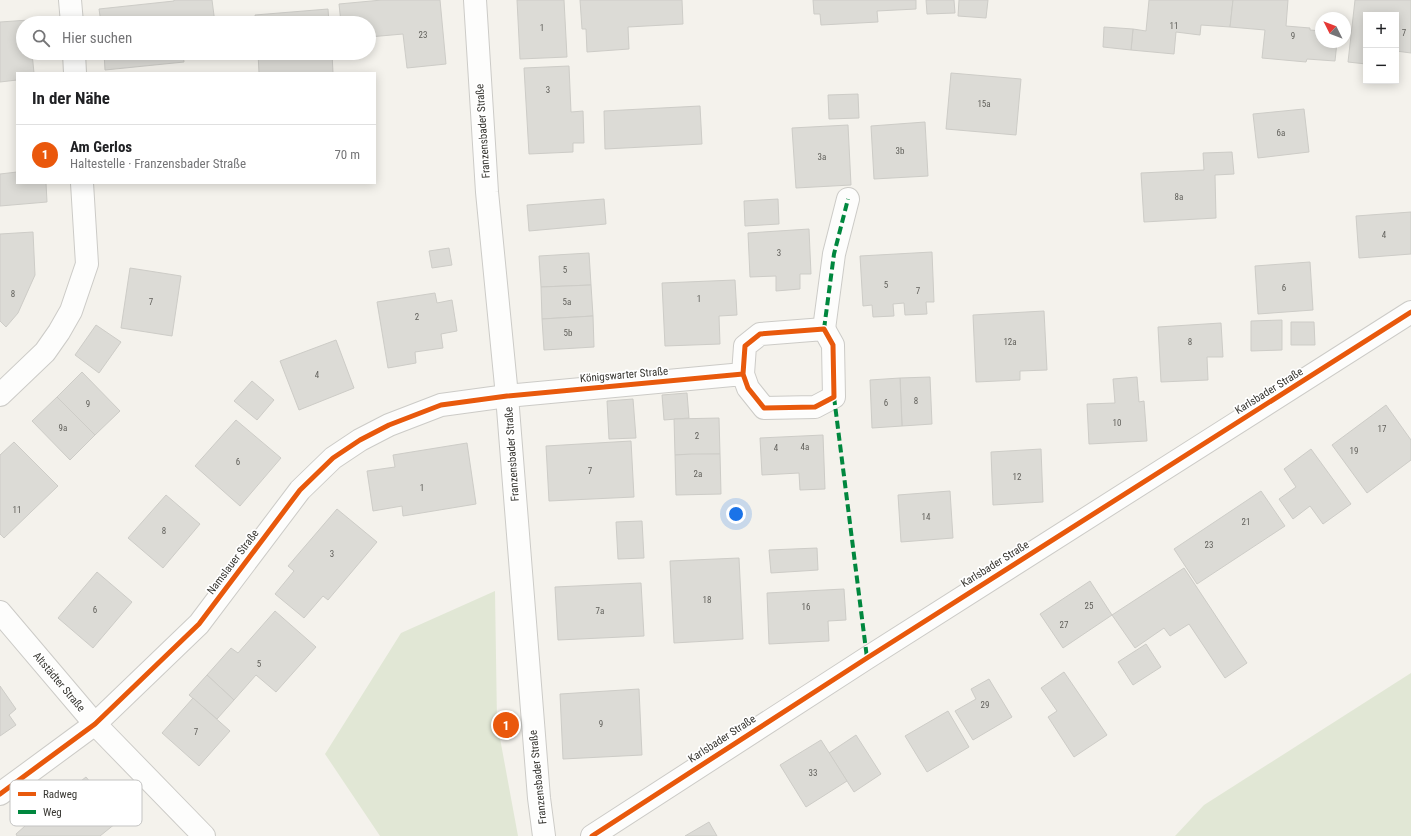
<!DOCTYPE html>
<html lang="de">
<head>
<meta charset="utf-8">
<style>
  :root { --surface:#fff; --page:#f6f6f6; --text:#202124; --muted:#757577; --line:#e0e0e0; --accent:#ea580c }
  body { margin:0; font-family:"Roboto Condensed",sans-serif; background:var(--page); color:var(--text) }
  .controls { position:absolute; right:12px; top:12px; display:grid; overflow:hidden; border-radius:0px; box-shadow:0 2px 10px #0003 }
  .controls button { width:36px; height:36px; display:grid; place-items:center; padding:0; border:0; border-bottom:1px solid var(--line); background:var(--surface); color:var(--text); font:20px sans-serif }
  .compass { position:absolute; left:1315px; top:12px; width:36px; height:36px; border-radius:50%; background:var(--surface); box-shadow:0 2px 10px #0003; rotate:312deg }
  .you { position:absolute; left:736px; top:514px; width:14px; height:14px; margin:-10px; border:3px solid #fff; border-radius:50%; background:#1a73e8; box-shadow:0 0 0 6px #1a73e833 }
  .badge { display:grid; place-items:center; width:26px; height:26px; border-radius:50%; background:var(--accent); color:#fff; font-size:13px; font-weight:700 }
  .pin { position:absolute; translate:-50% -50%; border:2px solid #fff; box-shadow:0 1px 4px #0006 }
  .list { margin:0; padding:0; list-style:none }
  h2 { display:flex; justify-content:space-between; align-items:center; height:52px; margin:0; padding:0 16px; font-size:17px }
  h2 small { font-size:13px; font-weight:400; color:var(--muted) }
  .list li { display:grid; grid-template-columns:26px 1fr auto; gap:12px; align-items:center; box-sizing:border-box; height:60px; padding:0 16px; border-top:1px solid var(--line) }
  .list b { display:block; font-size:15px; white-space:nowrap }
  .list p { margin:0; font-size:13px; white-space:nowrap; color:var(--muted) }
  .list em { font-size:13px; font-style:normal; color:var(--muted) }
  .icon { flex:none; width:22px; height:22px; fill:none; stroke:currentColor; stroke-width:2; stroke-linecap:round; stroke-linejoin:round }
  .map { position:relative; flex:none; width:1411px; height:836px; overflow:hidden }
  .search { position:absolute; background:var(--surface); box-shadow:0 2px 10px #0003; left:16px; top:16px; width:360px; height:44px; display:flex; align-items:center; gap:10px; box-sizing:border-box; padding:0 14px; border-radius:22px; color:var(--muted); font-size:15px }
  .panel { position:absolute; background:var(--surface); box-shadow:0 2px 10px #0003; left:16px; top:72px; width:360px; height:112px; border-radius:0px }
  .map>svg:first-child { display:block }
  .green { fill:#e1e7d5 }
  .building { fill:#dcdbd6; stroke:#cdccc7 }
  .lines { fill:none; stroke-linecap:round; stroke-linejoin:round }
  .street-casing { stroke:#cccbc7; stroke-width:24 }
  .street { stroke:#fdfdfc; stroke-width:22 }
  .quiet { stroke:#00873e; stroke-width:4; stroke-dasharray:8 4; stroke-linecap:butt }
  .cycleway-casing { stroke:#fff; stroke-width:8 }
  .cycleway { stroke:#e8590c; stroke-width:5 }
  .labels { text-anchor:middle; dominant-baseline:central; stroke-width:3.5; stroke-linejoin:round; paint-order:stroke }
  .number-label { font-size:9px; fill:#62615c }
  .street-label { font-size:11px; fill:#383732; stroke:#fff }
  .key { fill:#fff; stroke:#c3c3c2; stroke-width:1 }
  .key-label { font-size:11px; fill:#383732 }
</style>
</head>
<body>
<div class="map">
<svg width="1411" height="836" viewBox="0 0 1411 836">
  <rect width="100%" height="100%" fill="#f4f2ec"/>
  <g class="green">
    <polygon points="495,591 497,722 518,836 380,836 325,754 401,633"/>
    <polygon points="1411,673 1411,836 1175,836 1204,805"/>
  </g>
  <g class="building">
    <polygon points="174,0 212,0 215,23 101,23 99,9 174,1"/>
    <polygon points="382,0 440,0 446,64 407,68 403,34 369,37 369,23 341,23 339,4"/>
    <polygon points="517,0 564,0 567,57 520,59"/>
    <polygon points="580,0 682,0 683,24 628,27 629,49 587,52 586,29 582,29"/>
    <polygon points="813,0 916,0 916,9 877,11 878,22 821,25 820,14 814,14"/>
    <polygon points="926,0 954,0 955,13 927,14"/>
    <polygon points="959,0 988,0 986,18 958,16"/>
    <polygon points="1149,0 1233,0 1230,27 1201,25 1200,35 1176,32 1174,54 1131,50 1133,29 1146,31"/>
    <polygon points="1233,0 1288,0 1286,26 1310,28 1310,30 1321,31 1321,42 1337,42 1335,61 1307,59 1306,62 1262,58 1265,30 1230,27"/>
    <polygon points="1355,0 1411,0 1411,53 1396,51 1396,15 1366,15 1366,64 1348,62"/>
    <polygon points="328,9 329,23 256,23 255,15"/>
    <polygon points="29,20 29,23 23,23 23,53 32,53 34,73 17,73 17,80 0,82 0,22"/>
    <polygon points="1104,27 1133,29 1131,50 1103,47"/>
    <polygon points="104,53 183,53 184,62 105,70"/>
    <polygon points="258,53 332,53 333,73 259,73"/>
    <polygon points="569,66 571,112 583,111 584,143 573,143 573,152 529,154 524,68"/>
    <polygon points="951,73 1021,79 1016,135 946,129"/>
    <polygon points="858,94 859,118 829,119 828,95"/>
    <polygon points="700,106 702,144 605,149 604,111"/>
    <polygon points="1304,109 1309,152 1258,158 1253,114"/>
    <polygon points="925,122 928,176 874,179 871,126"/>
    <polygon points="848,125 851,185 796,188 792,128"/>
    <polygon points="1232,152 1234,174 1215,175 1216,218 1144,222 1141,173 1204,170 1203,153"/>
    <polygon points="17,172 17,183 46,183 47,202 0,206 0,174"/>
    <polygon points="604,199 606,224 529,231 527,205"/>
    <polygon points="778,199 779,224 745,226 744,201"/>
    <polygon points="1411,212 1411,254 1359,258 1356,216"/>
    <polygon points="809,229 811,274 800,274 800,289 776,291 776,276 750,277 748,233"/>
    <polygon points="33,232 35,275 18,313 6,327 0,321 0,234"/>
    <polygon points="449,248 452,265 432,268 429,251"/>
    <polygon points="932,252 934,302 926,302 927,314 905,315 904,303 893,304 894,316 873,317 872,305 863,306 860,256"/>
    <polygon points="589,253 591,285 541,287 539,256"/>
    <polygon points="1310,262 1313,310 1258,314 1255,266"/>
    <polygon points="130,268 181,276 172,336 121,328"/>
    <polygon points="735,280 737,315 719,316 720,344 665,346 662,283"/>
    <polygon points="591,285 593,316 542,319 541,287"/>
    <polygon points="435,293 437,303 452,300 457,331 441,334 443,348 415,352 416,363 388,368 377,302"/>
    <polygon points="1044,311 1047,370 1020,371 1020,380 976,382 973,315"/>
    <polygon points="593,316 594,347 544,350 542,319"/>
    <polygon points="1282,320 1282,350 1251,351 1251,321"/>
    <polygon points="1291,322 1314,322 1315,345 1291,345"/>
    <polygon points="1221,323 1223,357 1207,357 1208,380 1161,382 1158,327"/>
    <polygon points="96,325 121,342 99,373 75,355"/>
    <polygon points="336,340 354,388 299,410 280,361"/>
    <polygon points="82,372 120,411 95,435 57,397"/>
    <polygon points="930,377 932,424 902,426 900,378"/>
    <polygon points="1137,377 1139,402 1144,401 1147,441 1089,444 1087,404 1115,403 1113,379"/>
    <polygon points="900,378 902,426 872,428 870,380"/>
    <polygon points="252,381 274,400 257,420 234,401"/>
    <polygon points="687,393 689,418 664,420 662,395"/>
    <polygon points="57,397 95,435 70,460 32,421"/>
    <polygon points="633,399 636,438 609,439 607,401"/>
    <polygon points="1386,405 1411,440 1411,460 1367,493 1332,445"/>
    <polygon points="719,418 720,454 675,455 674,419"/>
    <polygon points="236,420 281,458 240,506 195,466"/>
    <polygon points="823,435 825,489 800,490 799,473 762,475 760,438"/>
    <polygon points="631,441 634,497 549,501 546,446"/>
    <polygon points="14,442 58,486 4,538 0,534 0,455"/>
    <polygon points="467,443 476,504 403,516 402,506 373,511 367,471 395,467 393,455"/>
    <polygon points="1041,449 1043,502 993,505 991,452"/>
    <polygon points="1311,449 1351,504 1323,524 1310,506 1293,519 1279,499 1296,487 1284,469"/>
    <polygon points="691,454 720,454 721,494 676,495 675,455"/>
    <polygon points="950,491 953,538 901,542 898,495"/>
    <polygon points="1261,491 1285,526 1197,584 1174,549"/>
    <polygon points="166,495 200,524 163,568 128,538"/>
    <polygon points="337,509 377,542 328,600 323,596 304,618 275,594 294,571 288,566"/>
    <polygon points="642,521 644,558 618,559 616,522"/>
    <polygon points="817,548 818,570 771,573 769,550"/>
    <polygon points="739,558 743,639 674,643 670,561"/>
    <polygon points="1184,568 1247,663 1225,678 1189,624 1170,636 1164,628 1135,648 1112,615"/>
    <polygon points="97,572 132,602 93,648 58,618"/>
    <polygon points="1090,581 1112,615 1063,648 1040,614"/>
    <polygon points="641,583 644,636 558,640 555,587"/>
    <polygon points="844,589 846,620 828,621 829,641 769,644 767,593"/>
    <polygon points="275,611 316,647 276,692 256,675 234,700 207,675 231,648 238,653"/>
    <polygon points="1146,644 1161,667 1133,685 1118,662"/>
    <polygon points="1064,672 1107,735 1074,757 1048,717 1057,711 1041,688"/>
    <polygon points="207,675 234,700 217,719 189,695"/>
    <polygon points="989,679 1012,717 973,740 955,711 976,699 971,689"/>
    <polygon points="0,686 16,709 9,715 16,725 0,736"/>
    <polygon points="639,689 642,755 563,759 560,694"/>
    <polygon points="193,698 230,731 199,766 162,733"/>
    <polygon points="948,711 969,747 927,772 905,736"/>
    <polygon points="856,735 881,774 854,792 829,753"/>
    <polygon points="821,740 847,781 806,807 780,765"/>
    <polygon points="86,777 121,819 100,836 17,836 16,834 25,826 17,818 47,793 54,802"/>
    <polygon points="709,822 717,836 685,836"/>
  </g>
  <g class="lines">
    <defs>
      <g id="street">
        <polyline points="70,0 72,23"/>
        <polyline points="475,0 487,192 507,396 539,798 544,836"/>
        <polyline points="74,53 75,73"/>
        <polyline points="824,329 834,254 848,199"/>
        <polyline points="0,395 45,352 59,332 71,311 87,264 82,183"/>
        <polyline points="0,612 95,724 204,836"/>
        <polyline points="0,794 95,724 199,624 300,490 333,458 360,440 389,425 441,405 507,396 743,374 745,346 760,334 824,329 833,345 834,397 815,407 764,408 748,388 743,374"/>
        <polyline points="592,836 867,658 1411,312"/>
      </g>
    </defs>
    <use href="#street" class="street-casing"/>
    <use href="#street" class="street"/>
    <g class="quiet">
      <polyline points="824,329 834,254 848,199"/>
      <polyline points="834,397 867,658"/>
    </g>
    <defs>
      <g id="cycleway">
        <polyline points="0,794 95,724 199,624 300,490 333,458 360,440 389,425 441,405 507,396 743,374 745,346 760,334 824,329 833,345 834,397 815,407 764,408 748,388 743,374"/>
        <polyline points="592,836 867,658 1411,312"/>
      </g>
    </defs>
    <use href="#cycleway" class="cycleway-casing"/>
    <use href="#cycleway" class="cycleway"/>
  </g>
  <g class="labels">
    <g class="number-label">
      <text x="1174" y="26">11</text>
      <text x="542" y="28">1</text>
      <text x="1404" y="33">7</text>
      <text x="423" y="35">23</text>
      <text x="1293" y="36">9</text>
      <text x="548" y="90">3</text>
      <text x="984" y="104">15a</text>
      <text x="1281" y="133">6a</text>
      <text x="900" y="151">3b</text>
      <text x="822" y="157">3a</text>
      <text x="1179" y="197">8a</text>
      <text x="1384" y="235">4</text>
      <text x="779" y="253">3</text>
      <text x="565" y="270">5</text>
      <text x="886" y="285">5</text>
      <text x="1284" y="288">6</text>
      <text x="918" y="291">7</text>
      <text x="13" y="294">8</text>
      <text x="699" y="299">1</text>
      <text x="151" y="302">7</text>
      <text x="567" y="302">5a</text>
      <text x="417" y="317">2</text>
      <text x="568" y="333">5b</text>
      <text x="1010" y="342">12a</text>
      <text x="1190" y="342">8</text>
      <text x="317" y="375">4</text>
      <text x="916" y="401">8</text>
      <text x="886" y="403">6</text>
      <text x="88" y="404">9</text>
      <text x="1117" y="423">10</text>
      <text x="63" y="428">9a</text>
      <text x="1382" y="429">17</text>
      <text x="697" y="436">2</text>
      <text x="805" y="447">4a</text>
      <text x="776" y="448">4</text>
      <text x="1354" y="451">19</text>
      <text x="238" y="462">6</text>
      <text x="590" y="471">7</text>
      <text x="698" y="474">2a</text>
      <text x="1017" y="477">12</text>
      <text x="422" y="488">1</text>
      <text x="17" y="510">11</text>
      <text x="926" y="517">14</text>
      <text x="1246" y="522">21</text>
      <text x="164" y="531">8</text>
      <text x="1209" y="545">23</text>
      <text x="332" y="554">3</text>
      <text x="707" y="600">18</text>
      <text x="1089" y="606">25</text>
      <text x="806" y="607">16</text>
      <text x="95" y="610">6</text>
      <text x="600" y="611">7a</text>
      <text x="1064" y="625">27</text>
      <text x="259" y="664">5</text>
      <text x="985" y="705">29</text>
      <text x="601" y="724">9</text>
      <text x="196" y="732">7</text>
      <text x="813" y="773">33</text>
    </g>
    <g class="street-label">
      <text transform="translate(483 131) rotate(-94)">Franzensbader Straße</text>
      <text transform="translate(624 375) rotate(-5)">Königswarter Straße</text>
      <text transform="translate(1269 391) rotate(-32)">Karlsbader Straße</text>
      <text transform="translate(512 454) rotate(-94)">Franzensbader Straße</text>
      <text transform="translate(233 562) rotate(-53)">Namslauer Straße</text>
      <text transform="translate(995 564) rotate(-32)">Karlsbader Straße</text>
      <text transform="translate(59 682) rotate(50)">Altstädter Straße</text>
      <text transform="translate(722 739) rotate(-33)">Karlsbader Straße</text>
      <text transform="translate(538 777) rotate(-96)">Franzensbader Straße</text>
    </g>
  </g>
  <rect x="10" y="780" width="132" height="46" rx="6" class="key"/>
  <rect x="18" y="792" width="18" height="4" fill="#e8590c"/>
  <rect x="18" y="810" width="18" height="4" fill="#00873e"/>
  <g class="key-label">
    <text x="43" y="798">Radweg</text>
    <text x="43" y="816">Weg</text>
  </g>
</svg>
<div class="controls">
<button>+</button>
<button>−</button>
</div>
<svg class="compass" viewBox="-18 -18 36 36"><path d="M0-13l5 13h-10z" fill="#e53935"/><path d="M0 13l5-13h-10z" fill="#757577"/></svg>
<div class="you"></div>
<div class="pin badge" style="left:506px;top:725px">1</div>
<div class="search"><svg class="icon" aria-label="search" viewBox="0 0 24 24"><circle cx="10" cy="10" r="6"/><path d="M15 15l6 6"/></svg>Hier suchen</div>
<section class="panel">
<h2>In der Nähe<small></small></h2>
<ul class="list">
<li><span class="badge">1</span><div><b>Am Gerlos</b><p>Haltestelle · Franzensbader Straße</p></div><em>70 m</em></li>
</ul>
</section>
</div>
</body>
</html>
